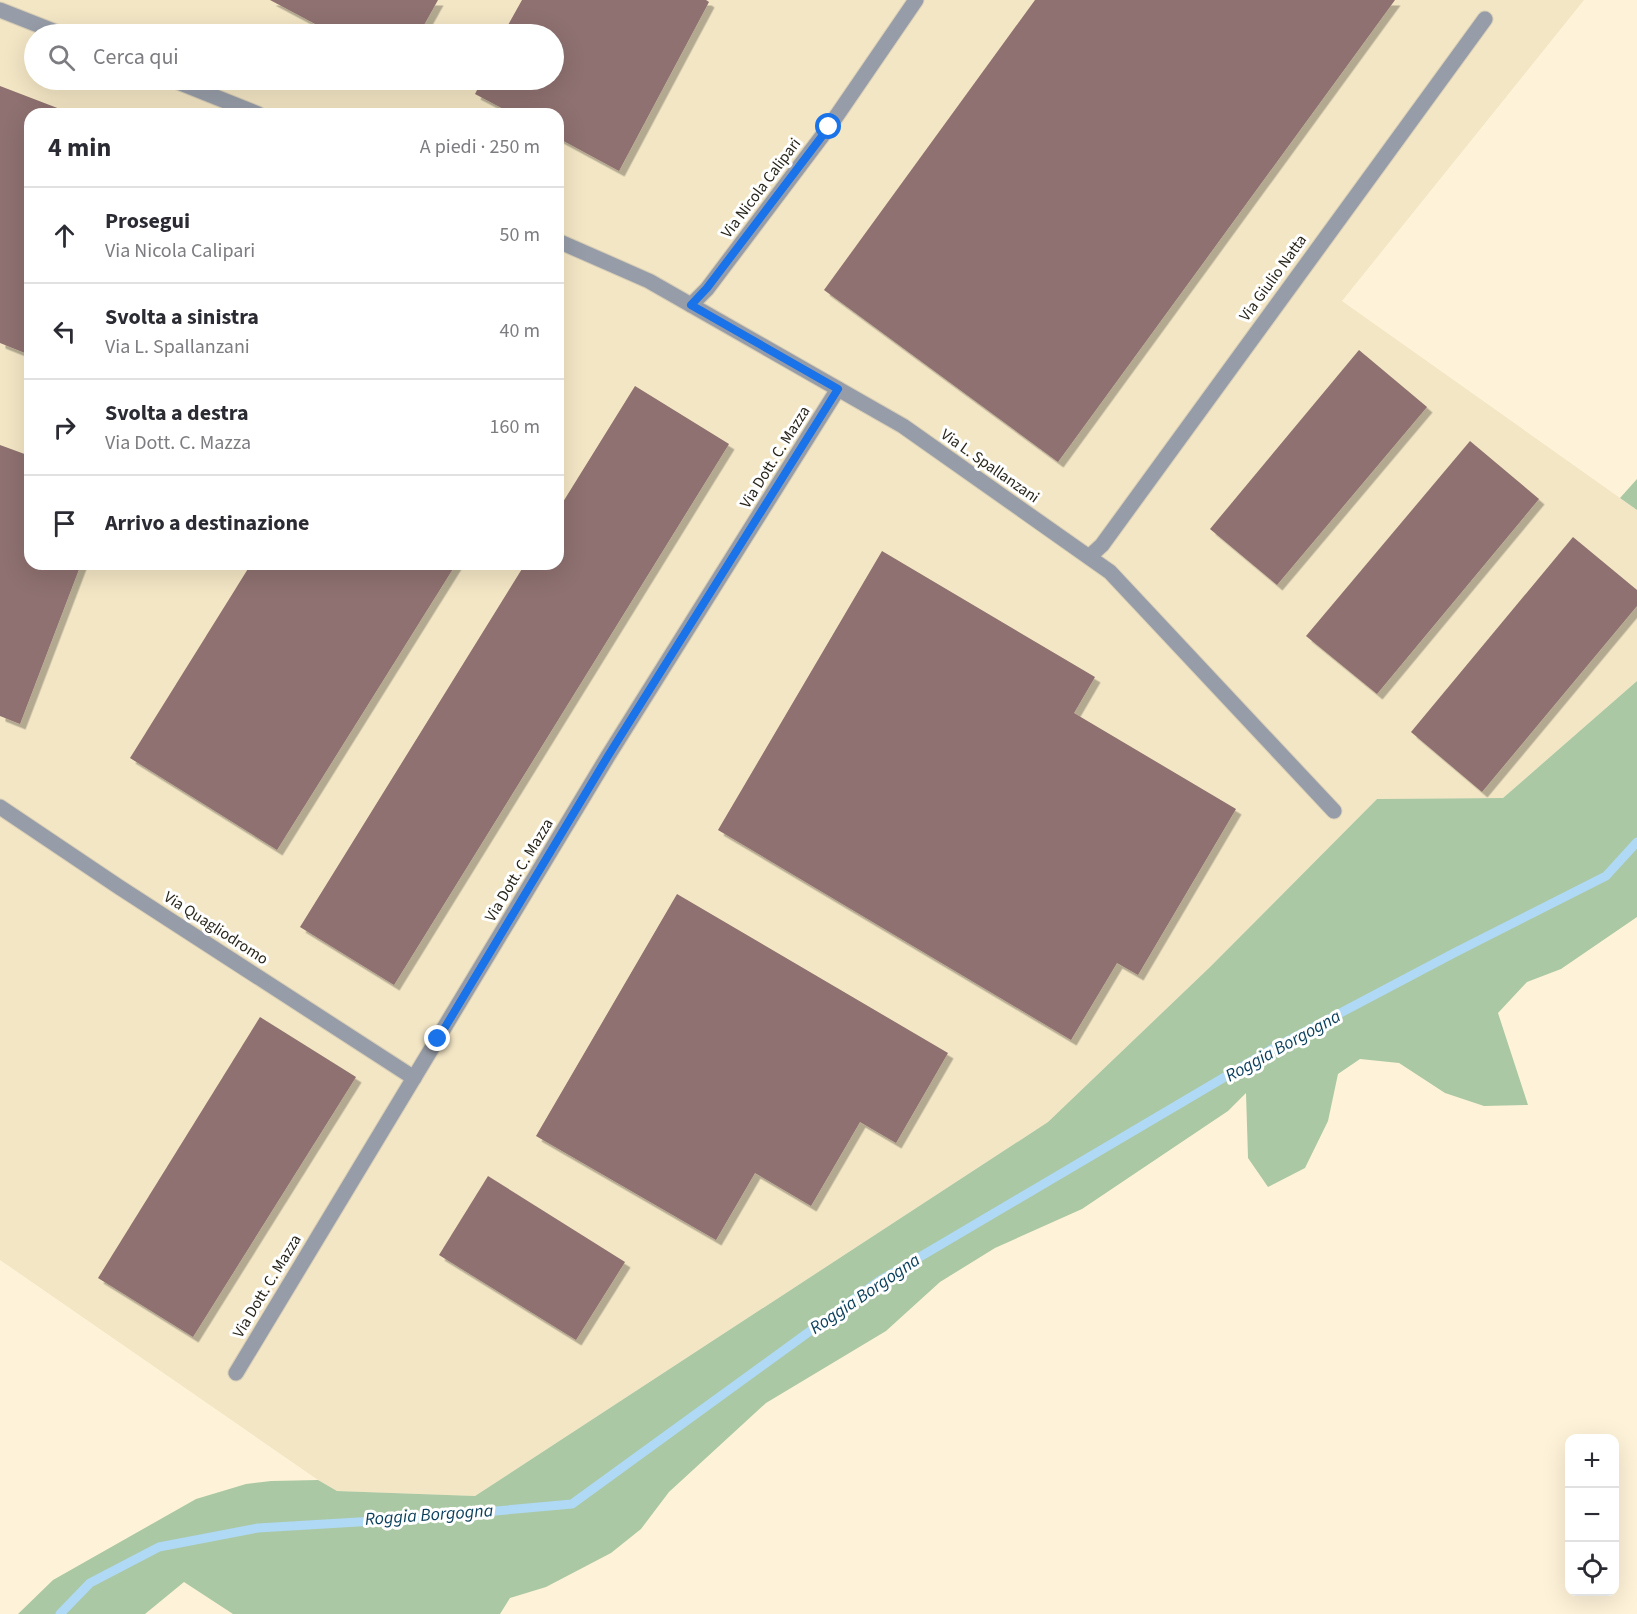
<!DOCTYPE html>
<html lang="it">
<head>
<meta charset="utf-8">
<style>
  :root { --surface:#fff; --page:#f7f7f7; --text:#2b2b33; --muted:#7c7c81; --line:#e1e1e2 }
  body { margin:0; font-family:"Source Sans 3",sans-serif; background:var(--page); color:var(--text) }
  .controls { position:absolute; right:18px; bottom:18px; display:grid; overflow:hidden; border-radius:12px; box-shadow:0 6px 24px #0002 }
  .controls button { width:54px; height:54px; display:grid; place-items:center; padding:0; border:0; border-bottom:2px solid var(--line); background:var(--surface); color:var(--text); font:30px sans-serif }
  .stop { position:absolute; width:18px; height:18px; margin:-14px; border:4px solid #1a73e8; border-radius:50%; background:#fff }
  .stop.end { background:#1a73e8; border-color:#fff; box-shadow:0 2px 6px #0008 }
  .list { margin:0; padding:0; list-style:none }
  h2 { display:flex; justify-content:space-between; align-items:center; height:78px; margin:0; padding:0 24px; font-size:26px }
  h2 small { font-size:20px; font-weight:400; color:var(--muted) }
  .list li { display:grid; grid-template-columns:39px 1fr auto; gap:18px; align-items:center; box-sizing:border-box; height:96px; padding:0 24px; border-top:2px solid var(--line) }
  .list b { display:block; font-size:22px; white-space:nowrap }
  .list p { margin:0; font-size:20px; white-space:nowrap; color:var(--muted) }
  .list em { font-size:20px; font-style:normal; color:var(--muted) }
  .icon { flex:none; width:33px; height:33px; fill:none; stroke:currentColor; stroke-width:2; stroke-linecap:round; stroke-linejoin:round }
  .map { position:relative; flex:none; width:1637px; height:1614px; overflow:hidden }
  .search { position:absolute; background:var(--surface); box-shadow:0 6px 24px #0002; left:24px; top:24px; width:540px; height:66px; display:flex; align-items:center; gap:15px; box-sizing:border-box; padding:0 21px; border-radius:33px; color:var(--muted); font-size:22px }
  .panel { position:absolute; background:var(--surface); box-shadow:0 6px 24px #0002; left:24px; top:108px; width:540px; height:462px; border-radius:18px }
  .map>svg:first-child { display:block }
  .built { fill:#f3e6c5; fill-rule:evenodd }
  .forest { fill:#abc8a4 }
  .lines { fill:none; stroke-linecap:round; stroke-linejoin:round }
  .stream { stroke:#afd9f5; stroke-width:9 }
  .building { fill:#8e716f; filter:url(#shadow) }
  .street-casing { stroke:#d8ceb6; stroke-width:17 }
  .street { stroke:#979da8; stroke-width:15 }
  .route { stroke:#1a73e8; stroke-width:8 }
  .labels { text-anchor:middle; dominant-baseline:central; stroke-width:6; stroke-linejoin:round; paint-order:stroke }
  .street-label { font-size:16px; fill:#29261c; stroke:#fff }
  .water-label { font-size:18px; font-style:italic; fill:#0a3f5b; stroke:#fff }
</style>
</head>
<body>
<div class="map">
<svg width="1637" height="1614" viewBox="0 0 1637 1614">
  <defs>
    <filter id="shadow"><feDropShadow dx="5.5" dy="5.5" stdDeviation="0" flood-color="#0004"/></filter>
  </defs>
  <rect width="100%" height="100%" fill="#fef3d8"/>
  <path class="built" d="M0,0H1584L1342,301L1637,510V681L1503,798L1377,799L1210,967L1048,1122L475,1496L337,1491L318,1480L0,1260ZM34,34H554V80H34ZM30,114H558V564H30Z"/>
  <g class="forest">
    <polygon points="1637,479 1637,510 1620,498"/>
    <polygon points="1637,681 1637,917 1561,969 1527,982 1498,1013 1528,1105 1484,1106 1445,1093 1399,1063 1360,1059 1338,1074 1328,1121 1305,1168 1268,1187 1248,1158 1246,1093 1228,1111 1082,1209 995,1248 940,1282 886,1331 766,1403 669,1492 641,1529 611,1553 546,1587 510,1598 500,1614 233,1614 184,1582 145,1614 18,1614 53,1580 196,1499 246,1484 271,1481 318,1480 337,1491 475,1496 1048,1122 1210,967 1377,799 1503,798"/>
  </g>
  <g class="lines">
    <polyline class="stream" points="60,1614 90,1583 159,1547 258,1528 408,1519 572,1504 879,1281 1274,1048 1454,953 1606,876 1637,842"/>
  </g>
  <g class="building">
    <polygon points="270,0 438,0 419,34 334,34"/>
    <polygon points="522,0 706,0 709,2 619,171 558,138 558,114 513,114 475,94 482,80 554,80 554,34 503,34"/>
    <polygon points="1035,0 1395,0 1058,462 824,290"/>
    <polygon points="0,86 73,114 30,114 30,355 0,343"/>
    <polygon points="1359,350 1427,407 1277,585 1210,529"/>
    <polygon points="635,386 729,444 394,985 300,927 525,564 558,564 558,510"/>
    <polygon points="1470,441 1539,499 1377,694 1306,636"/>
    <polygon points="0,445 30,456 30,564 81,564 20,724 0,716"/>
    <polygon points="1573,537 1637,590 1637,606 1482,792 1411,732"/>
    <polygon points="882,551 1095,677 1074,713 1236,809 1138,975 1117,963 1071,1040 718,830"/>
    <polygon points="251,564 456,564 277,850 130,758"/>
    <polygon points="677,894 948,1053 896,1143 860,1122 811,1206 755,1173 716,1240 536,1136"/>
    <polygon points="260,1017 356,1077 193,1337 98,1278"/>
    <polygon points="488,1176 625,1262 576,1340 439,1255"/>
  </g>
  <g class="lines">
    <defs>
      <g id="street">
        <polyline points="0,10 61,34"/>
        <polyline points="173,80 258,114"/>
        <polyline points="558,241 649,281 903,426 1110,572 1334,811"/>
        <polyline points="691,305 707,289 829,127 916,0"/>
        <polyline points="1089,557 1102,545 1485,19"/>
        <polyline points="0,807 119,887 414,1078"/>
        <polyline points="236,1373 608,756 838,389"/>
      </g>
    </defs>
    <use href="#street" class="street-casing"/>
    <use href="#street" class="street"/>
  </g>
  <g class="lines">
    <polyline class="route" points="438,1039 608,756 838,389 691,305 707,288 829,127"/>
  </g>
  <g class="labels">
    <g class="street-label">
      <text transform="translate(761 188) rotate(-53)">Via Nicola Calipari</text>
      <text transform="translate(1273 278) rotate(-54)">Via Giulio Natta</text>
      <text transform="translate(775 457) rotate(-58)">Via Dott. C. Mazza</text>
      <text transform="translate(990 466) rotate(35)">Via L. Spallanzani</text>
      <text transform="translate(519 870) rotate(-59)">Via Dott. C. Mazza</text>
      <text transform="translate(216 928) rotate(33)">Via Quagliodromo</text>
      <text transform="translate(267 1286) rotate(-59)">Via Dott. C. Mazza</text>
    </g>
    <g class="water-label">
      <text transform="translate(1283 1046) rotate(-29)">Roggia Borgogna</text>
      <text transform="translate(865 1294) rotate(-34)">Roggia Borgogna</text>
      <text transform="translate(429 1515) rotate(-4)">Roggia Borgogna</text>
    </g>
  </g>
</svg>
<div class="controls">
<button>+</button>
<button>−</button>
<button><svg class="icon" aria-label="locate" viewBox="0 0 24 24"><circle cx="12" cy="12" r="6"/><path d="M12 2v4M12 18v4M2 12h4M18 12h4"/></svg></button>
</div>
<div class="stop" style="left:829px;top:127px"></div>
<div class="stop end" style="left:438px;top:1039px"></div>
<div class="search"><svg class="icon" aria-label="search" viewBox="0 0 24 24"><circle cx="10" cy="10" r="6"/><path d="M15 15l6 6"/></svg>Cerca qui</div>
<section class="panel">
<h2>4 min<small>A piedi · 250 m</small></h2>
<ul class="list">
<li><svg class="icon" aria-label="ahead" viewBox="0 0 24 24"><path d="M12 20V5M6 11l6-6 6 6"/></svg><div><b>Prosegui</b><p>Via Nicola Calipari</p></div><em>50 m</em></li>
<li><svg class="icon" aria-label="left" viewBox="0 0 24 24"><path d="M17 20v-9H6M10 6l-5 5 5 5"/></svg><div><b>Svolta a sinistra</b><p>Via L. Spallanzani</p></div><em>40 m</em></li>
<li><svg class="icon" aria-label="right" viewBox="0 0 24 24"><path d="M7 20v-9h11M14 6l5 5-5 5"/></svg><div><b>Svolta a destra</b><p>Via Dott. C. Mazza</p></div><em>160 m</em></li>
<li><svg class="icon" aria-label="arrive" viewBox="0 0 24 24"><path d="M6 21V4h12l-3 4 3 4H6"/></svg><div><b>Arrivo a destinazione</b></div></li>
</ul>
</section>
</div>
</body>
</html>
